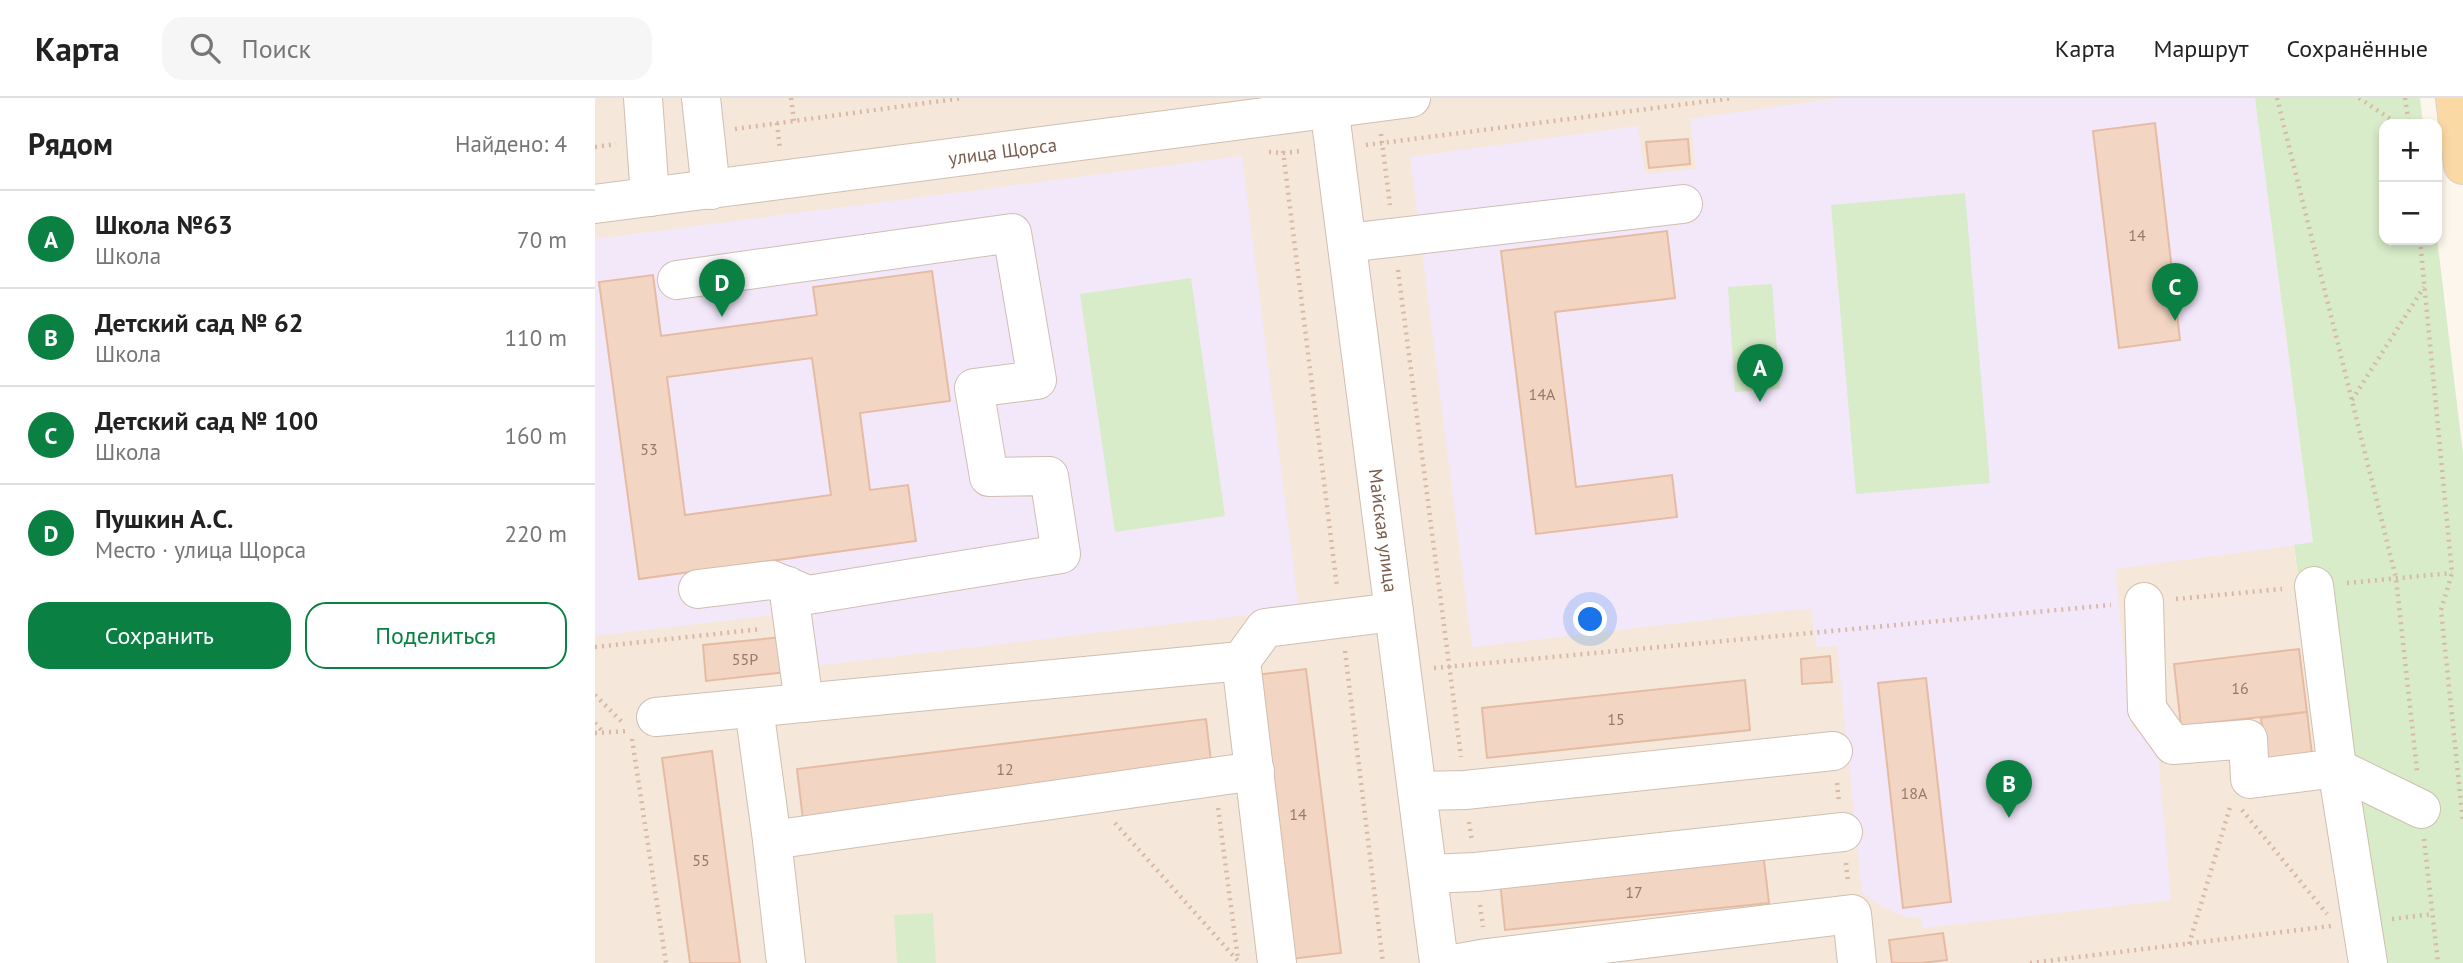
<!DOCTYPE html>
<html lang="ru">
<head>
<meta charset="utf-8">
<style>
  :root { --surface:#fff; --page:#f6f6f6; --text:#222; --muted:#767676; --line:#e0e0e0; --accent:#0b8043 }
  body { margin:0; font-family:"PT Sans",sans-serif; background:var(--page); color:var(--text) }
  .controls { position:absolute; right:21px; top:21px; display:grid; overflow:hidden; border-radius:14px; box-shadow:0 4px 10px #0003 }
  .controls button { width:63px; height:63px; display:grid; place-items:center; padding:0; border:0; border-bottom:2px solid var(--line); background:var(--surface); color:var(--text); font:35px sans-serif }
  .you { position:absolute; left:996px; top:522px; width:24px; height:24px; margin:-18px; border:5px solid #fff; border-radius:50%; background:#1a73e8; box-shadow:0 0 0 10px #1a73e833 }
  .badge { display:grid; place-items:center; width:46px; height:46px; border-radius:50%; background:var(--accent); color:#fff; font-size:23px; font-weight:700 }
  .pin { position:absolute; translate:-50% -58px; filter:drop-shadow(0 2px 4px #0008) }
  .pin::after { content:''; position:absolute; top:37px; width:24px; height:21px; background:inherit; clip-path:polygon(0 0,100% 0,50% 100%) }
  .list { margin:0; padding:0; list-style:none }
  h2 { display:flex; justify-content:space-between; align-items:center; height:91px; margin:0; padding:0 28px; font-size:30px }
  h2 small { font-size:23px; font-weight:400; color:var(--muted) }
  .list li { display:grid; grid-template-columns:46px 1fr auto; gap:21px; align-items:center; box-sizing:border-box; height:98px; padding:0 28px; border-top:2px solid var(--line) }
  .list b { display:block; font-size:26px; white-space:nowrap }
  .list p { margin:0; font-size:23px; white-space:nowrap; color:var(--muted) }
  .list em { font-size:23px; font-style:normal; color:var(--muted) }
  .actions { display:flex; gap:14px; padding:21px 28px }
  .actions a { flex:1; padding:16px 0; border:2px solid var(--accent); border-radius:21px; text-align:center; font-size:24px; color:var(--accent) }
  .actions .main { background:var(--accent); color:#fff }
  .icon { flex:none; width:38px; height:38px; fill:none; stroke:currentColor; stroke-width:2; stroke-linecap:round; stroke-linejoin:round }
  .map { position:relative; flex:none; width:1868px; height:865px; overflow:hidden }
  header { display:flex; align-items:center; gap:42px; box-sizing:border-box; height:98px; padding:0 35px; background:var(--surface); border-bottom:2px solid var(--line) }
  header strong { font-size:33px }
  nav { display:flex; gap:38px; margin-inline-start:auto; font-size:24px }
  .search { width:490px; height:63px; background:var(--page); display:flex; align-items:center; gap:18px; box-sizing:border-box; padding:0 24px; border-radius:21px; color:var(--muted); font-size:26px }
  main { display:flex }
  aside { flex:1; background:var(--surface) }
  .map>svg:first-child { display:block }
  .residential { fill:#f5e8da }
  .education { fill:#f3e8fa }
  .green { fill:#d8ecc9 }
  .building { fill:#f3d5c3; stroke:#e6bba3; stroke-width:2; fill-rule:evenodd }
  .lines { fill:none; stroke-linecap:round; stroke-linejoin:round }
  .minor-casing { stroke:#d1beb0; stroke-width:40 }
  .major-casing { stroke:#dad1cd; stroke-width:40 }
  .path { stroke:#d9b8a5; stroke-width:4.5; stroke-dasharray:2 5; stroke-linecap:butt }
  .minor { stroke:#fff; stroke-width:38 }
  .major { stroke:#fbd9a5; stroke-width:38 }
  .labels { text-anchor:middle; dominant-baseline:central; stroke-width:5; stroke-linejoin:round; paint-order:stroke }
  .number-label { font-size:16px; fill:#987a6a }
  .street-label { font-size:19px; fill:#7a5c4d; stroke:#fffaf3 }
</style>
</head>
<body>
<header>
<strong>Карта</strong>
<div class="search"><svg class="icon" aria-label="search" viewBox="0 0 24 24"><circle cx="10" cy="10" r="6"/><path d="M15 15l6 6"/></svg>Поиск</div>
<nav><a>Карта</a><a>Маршрут</a><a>Сохранённые</a></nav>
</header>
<main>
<aside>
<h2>Рядом<small>Найдено: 4</small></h2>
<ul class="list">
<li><span class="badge">A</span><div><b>Школа №63</b><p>Школа</p></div><em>70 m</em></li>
<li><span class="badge">B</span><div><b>Детский сад № 62</b><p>Школа</p></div><em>110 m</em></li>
<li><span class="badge">C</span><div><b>Детский сад № 100</b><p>Школа</p></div><em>160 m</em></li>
<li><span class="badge">D</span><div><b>Пушкин А.С.</b><p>Место · улица Щорса</p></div><em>220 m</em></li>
</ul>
<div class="actions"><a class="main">Сохранить</a><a>Поделиться</a></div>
</aside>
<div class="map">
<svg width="1868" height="865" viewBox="0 0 1868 865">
  <rect width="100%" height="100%" fill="#fdf6ec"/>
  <polygon class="residential" points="0,0 1660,0 1718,445 1699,448 1753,865 0,865"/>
  <g class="education">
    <polygon points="1243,0 1660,0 1718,445 1520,471 1537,630 1562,644 1576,802 1328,830 1326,820 1311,819 1284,807 1267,795 1242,548 1221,549 1216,510 877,549 815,59 1043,28 1050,76 1101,71 1095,21"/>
    <polygon points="647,58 704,511 219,568 212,513 0,538 0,141"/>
  </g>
  <g class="green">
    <polygon points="1660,0 1825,0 1828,26 1789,26 1789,142 1842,140 1868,356 1868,865 1754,865 1699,447 1718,444"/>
    <polygon points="1370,95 1395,385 1261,396 1236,107"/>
    <polygon points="596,180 630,418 520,434 485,196"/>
    <polygon points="1177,186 1185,291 1140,294 1133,189"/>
    <polygon points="338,815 341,865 302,865 299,817"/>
  </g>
  <g class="building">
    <polygon points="1560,25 1585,242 1524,250 1498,33"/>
    <polygon points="1093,41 1095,66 1054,70 1051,44"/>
    <polygon points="1072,133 1080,200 960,214 981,389 1077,377 1082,419 941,436 906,153"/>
    <path d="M337,173L355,303L265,315L275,392L313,387L321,443L44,481L4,184L58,177L66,238L222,217L218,189ZM217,260L236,397L90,417L72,279Z"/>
    <polygon points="188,539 192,574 111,583 108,547"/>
    <polygon points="1704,551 1712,614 1586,628 1579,566"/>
    <polygon points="1235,558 1237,584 1207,586 1206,561"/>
    <polygon points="711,571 746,855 696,861 660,577"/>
    <polygon points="1331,580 1356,804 1308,810 1283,585"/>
    <polygon points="1150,582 1155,632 892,660 887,610"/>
    <polygon points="1712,614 1718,665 1671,671 1666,620"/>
    <polygon points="611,621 617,672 208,722 202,671"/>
    <polygon points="117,653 145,865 95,865 67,660"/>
    <polygon points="1168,754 1174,805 910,832 905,783"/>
    <polygon points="1348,835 1352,862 1327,865 1297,865 1294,842"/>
  </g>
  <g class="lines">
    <defs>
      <g id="minor">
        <polyline points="48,0 55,99"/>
        <polyline points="106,0 116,92"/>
        <path id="s1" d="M733,0L844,865"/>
        <path id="s2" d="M0,106L816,0"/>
        <polyline points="752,145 1088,106"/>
        <polyline points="82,182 417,135 442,282 379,290 394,379 454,378 466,456 213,497 177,482 103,491"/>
        <polyline points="193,488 209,605"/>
        <polyline points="1719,488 1742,670 1773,865"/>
        <polyline points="1549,504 1552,611 1578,647 1653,641 1655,681 1742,670 1826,711"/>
        <polyline points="159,610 177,742"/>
        <polyline points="61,619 646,563"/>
        <polyline points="822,693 870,692 1238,653"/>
        <polyline points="833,776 881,774 1248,734"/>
        <polyline points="191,865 177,742 660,673"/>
        <polyline points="682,865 646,563 670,530 799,514"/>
        <polyline points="864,865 892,860 1257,816 1262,865"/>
      </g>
      <polyline id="major" points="1860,0 1868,67"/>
    </defs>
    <use href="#minor" class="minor-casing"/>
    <use href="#major" class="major-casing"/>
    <g class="path">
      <polyline points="196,0 199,23"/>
      <polyline points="1682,0 1801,480 1822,673"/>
      <polyline points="1764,0 1803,26"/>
      <polyline points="1810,0 1814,26"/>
      <polyline points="182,25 185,52"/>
      <polyline points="140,31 368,0"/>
      <polyline points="786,36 795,107"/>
      <polyline points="771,47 1138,0"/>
      <polyline points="0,49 21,46"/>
      <polyline points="688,53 742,489"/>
      <polyline points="674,54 688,55 707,53"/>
      <polyline points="1825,142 1857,475 1846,512 1868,724"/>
      <polyline points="803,172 866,659"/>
      <polyline points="1757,302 1829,189"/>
      <polyline points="1752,485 1857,475"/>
      <polyline points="1581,501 1687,491"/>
      <polyline points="0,549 166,531"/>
      <polyline points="750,553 788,865"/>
      <polyline points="839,570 1516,507"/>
      <polyline points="0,597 28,625"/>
      <polyline points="0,625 8,634"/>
      <polyline points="0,635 34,633"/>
      <polyline points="37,641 71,865"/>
      <polyline points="1242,685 1244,704"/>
      <polyline points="623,710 643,861"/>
      <polyline points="1647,712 1732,816"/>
      <polyline points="874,724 877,743"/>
      <polyline points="520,725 643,863"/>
      <polyline points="1829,741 1843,865"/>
      <polyline points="1251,765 1253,784"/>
      <polyline points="885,807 888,829"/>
      <polyline points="1797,821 1837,816"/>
      <polyline points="1594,846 1636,706"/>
      <polyline points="1435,865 1736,828"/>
    </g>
    <use href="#minor" class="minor"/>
    <use href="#major" class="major"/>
  </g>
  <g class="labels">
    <g class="number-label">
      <text x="1542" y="137">14</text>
      <text x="947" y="296">14А</text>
      <text x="54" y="351">53</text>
      <text x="150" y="561">55Р</text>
      <text x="1645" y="590">16</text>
      <text x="1021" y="621">15</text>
      <text x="410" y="671">12</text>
      <text x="1319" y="695">18А</text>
      <text x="703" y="716">14</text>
      <text x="106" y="762">55</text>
      <text x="1039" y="794">17</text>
    </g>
    <g class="street-label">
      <text stroke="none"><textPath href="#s2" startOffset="411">улица Щорса</textPath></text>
      <text stroke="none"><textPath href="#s1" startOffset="436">Майская улица</textPath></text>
    </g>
  </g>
</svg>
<div class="controls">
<button>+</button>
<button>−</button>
</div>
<div class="you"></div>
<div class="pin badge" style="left:1165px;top:304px">A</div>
<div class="pin badge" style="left:1414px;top:720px">B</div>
<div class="pin badge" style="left:1580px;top:223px">C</div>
<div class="pin badge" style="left:127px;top:219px">D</div>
</div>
</main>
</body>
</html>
